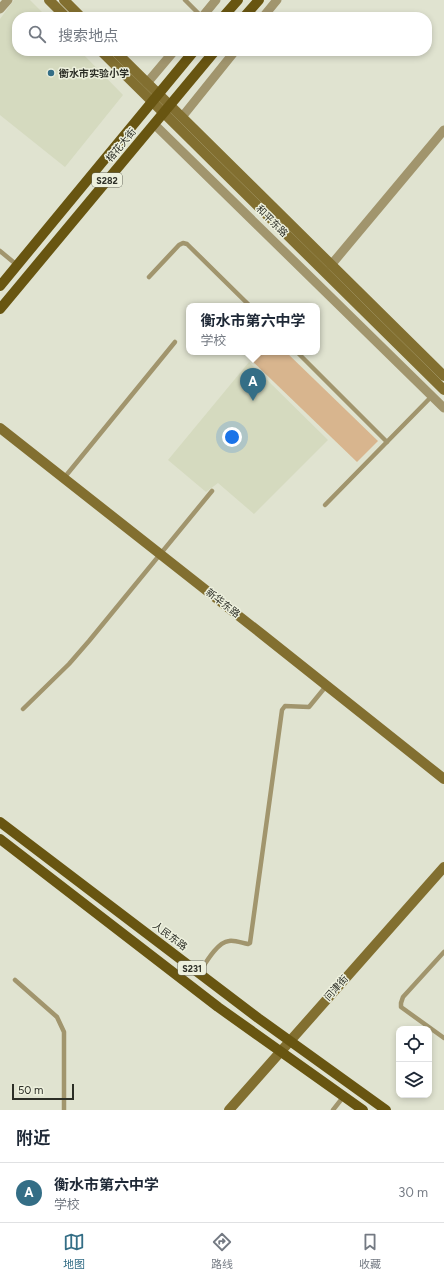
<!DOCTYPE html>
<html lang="zh">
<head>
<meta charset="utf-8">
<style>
  :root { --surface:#fff; --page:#f6f6f7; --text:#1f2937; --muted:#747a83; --line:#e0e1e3; --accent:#346e86 }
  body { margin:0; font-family:Figtree,"Noto Sans SC",sans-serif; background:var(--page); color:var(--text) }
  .controls { position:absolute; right:12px; bottom:12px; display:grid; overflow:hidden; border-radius:8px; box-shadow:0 2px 6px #0003 }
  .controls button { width:36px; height:36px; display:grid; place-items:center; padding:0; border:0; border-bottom:1px solid var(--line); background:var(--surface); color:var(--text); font:20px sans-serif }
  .scale { position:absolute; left:12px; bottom:10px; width:62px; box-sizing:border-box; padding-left:4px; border:2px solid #2c2e26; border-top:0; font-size:11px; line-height:14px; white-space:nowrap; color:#2c2e26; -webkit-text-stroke:3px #edf0dd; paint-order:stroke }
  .you { position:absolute; left:232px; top:437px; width:14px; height:14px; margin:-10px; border:3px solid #fff; border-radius:50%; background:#1a73e8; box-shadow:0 0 0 6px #1a73e833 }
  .badge { display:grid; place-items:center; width:26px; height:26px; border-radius:50%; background:var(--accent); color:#fff; font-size:13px; font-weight:700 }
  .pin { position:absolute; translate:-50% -33px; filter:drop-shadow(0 1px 2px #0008) }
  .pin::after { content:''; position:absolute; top:21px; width:14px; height:12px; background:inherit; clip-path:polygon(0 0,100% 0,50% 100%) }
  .popup { position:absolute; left:186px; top:303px; width:134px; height:52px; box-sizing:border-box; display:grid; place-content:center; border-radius:8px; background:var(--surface); filter:drop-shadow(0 1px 3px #0005); font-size:13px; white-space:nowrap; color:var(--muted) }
  .popup b { font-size:15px; color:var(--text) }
  .popup::after { content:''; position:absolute; left:50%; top:100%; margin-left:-8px; border:8px solid transparent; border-top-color:var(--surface) }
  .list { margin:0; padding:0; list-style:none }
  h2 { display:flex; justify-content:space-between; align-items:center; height:52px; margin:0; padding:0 16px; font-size:17px }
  h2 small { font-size:13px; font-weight:400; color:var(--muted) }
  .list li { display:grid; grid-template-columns:26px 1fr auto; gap:12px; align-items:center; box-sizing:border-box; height:60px; padding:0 16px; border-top:1px solid var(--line) }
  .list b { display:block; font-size:15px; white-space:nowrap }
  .list p { margin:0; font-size:13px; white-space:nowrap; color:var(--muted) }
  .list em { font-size:13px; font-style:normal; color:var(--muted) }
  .icon { flex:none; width:22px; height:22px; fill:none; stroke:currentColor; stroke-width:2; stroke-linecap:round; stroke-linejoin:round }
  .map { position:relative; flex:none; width:444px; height:1110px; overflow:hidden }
  .search { position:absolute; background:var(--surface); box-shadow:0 2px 6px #0003; left:12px; right:12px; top:12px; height:44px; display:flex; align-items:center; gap:10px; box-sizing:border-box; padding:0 14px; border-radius:16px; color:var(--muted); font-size:15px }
  .sheet { height:112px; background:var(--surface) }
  nav { display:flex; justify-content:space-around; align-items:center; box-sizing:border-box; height:56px; border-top:1px solid var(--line); background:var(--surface); font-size:11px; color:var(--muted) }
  nav a { display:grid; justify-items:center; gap:2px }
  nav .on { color:var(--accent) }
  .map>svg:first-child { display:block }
  .built { fill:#d5dabf }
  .green { fill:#d8b58e }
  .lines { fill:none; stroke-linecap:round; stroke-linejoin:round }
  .lane { stroke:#a1956d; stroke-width:4.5 }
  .street { stroke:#a1956d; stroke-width:9 }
  .secondary { stroke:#826f30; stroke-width:10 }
  .primary { stroke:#685511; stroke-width:10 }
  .poi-dot { fill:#346e86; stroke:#edf0dd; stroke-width:1.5 }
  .labels { text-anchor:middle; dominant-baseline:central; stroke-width:3; stroke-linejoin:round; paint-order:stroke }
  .shield { fill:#edf0dd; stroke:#66685d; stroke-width:1 }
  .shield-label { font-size:9px; font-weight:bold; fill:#2c2e26 }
  .poi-label { font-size:10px; font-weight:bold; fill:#2c2e26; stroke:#edf0dd; text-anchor:start }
  .street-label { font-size:10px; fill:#2c2e26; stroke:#edf0dd }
</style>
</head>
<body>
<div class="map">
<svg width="444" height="1110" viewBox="0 0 444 1110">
  <rect width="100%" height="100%" fill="#e0e3d0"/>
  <g class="built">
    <polygon points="14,0 30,0 47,17 17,17 17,51 80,51 123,95 65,167 0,115 0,19"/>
    <polygon points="249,362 328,440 254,514 218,483 206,492 168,460"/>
  </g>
  <polygon class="green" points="250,352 286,352 378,441 357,462 250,359 249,355"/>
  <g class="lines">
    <g class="lane">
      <polyline points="185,0 202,17"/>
      <polyline points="0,251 17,265"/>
      <polyline points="149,277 179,245 183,243 187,244 250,306"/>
      <polyline points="297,352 387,442"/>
      <polyline points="64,478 175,342"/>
      <polyline points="325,505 432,396"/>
      <polyline points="23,709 69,664 89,641 212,491"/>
      <polyline points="444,952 403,997 401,1003 401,1007 444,1038"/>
      <path d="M199,973C205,964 217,942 229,941C235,940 242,943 248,944L250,943L282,710L285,706L309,707L327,685"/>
      <polyline points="15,980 57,1017 64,1032 64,1110"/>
      <polyline points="333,1110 344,1096"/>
    </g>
    <g class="street">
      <polyline points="0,9 8,0"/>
      <polyline points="202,17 216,0"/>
      <polyline points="263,17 277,0"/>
      <polyline points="147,83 174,51"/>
      <polyline points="182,117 235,51"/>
      <polyline points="154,124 444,408"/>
      <polyline points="331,265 444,130"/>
    </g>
    <g class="secondary">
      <polyline points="49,0 66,17"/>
      <polyline points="64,0 81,17"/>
      <polyline points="101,51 444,390"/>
      <polyline points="115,51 444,376"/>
      <polyline points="0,428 263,635 444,779"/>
      <polyline points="229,1110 444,867"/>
    </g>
    <g class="primary">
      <polyline points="223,17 238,0"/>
      <polyline points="244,17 259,0"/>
      <polyline points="0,286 194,51"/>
      <polyline points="0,309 215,51"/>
      <polyline points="0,822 258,1018 386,1110"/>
      <polyline points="0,839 218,1007 363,1110"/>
    </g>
  </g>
  <circle class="poi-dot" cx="51" cy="73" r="4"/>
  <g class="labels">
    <g class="shield">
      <rect x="92" y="173" width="30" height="14" rx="3"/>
      <rect x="178" y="961" width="28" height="14" rx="3"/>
    </g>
    <g class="shield-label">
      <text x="107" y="180">S282</text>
      <text x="192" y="968">S231</text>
    </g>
    <g class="poi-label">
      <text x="59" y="73">衡水市实验小学</text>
    </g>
    <g class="street-label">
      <text transform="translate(121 145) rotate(-50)">榕花大街</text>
      <text transform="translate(272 221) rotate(45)">和平东路</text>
      <text transform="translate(223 603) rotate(38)">新华东路</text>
      <text transform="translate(170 936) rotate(37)">人民东路</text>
      <text transform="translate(336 988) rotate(-49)">问津街</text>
    </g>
  </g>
</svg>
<div class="controls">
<button><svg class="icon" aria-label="locate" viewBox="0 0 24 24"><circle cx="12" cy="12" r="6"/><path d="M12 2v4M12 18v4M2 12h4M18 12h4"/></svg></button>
<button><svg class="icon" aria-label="layers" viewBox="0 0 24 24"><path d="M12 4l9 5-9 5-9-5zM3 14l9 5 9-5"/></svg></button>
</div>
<div class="scale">50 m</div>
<div class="you"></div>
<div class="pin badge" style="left:253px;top:401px">A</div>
<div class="popup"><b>衡水市第六中学</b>学校</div>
<div class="search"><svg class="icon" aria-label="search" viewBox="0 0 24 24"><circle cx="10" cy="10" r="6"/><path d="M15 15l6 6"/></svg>搜索地点</div>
</div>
<section class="sheet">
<h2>附近<small></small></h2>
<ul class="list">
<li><span class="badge">A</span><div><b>衡水市第六中学</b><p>学校</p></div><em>30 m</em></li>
</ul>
</section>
<nav>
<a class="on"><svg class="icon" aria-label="map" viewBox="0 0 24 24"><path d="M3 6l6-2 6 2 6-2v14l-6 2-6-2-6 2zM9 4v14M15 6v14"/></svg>地图</a>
<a><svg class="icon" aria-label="directions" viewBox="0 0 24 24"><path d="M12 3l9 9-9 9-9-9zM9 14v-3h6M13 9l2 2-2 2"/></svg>路线</a>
<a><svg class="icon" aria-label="saved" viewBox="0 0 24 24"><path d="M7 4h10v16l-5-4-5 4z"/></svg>收藏</a>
</nav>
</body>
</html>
